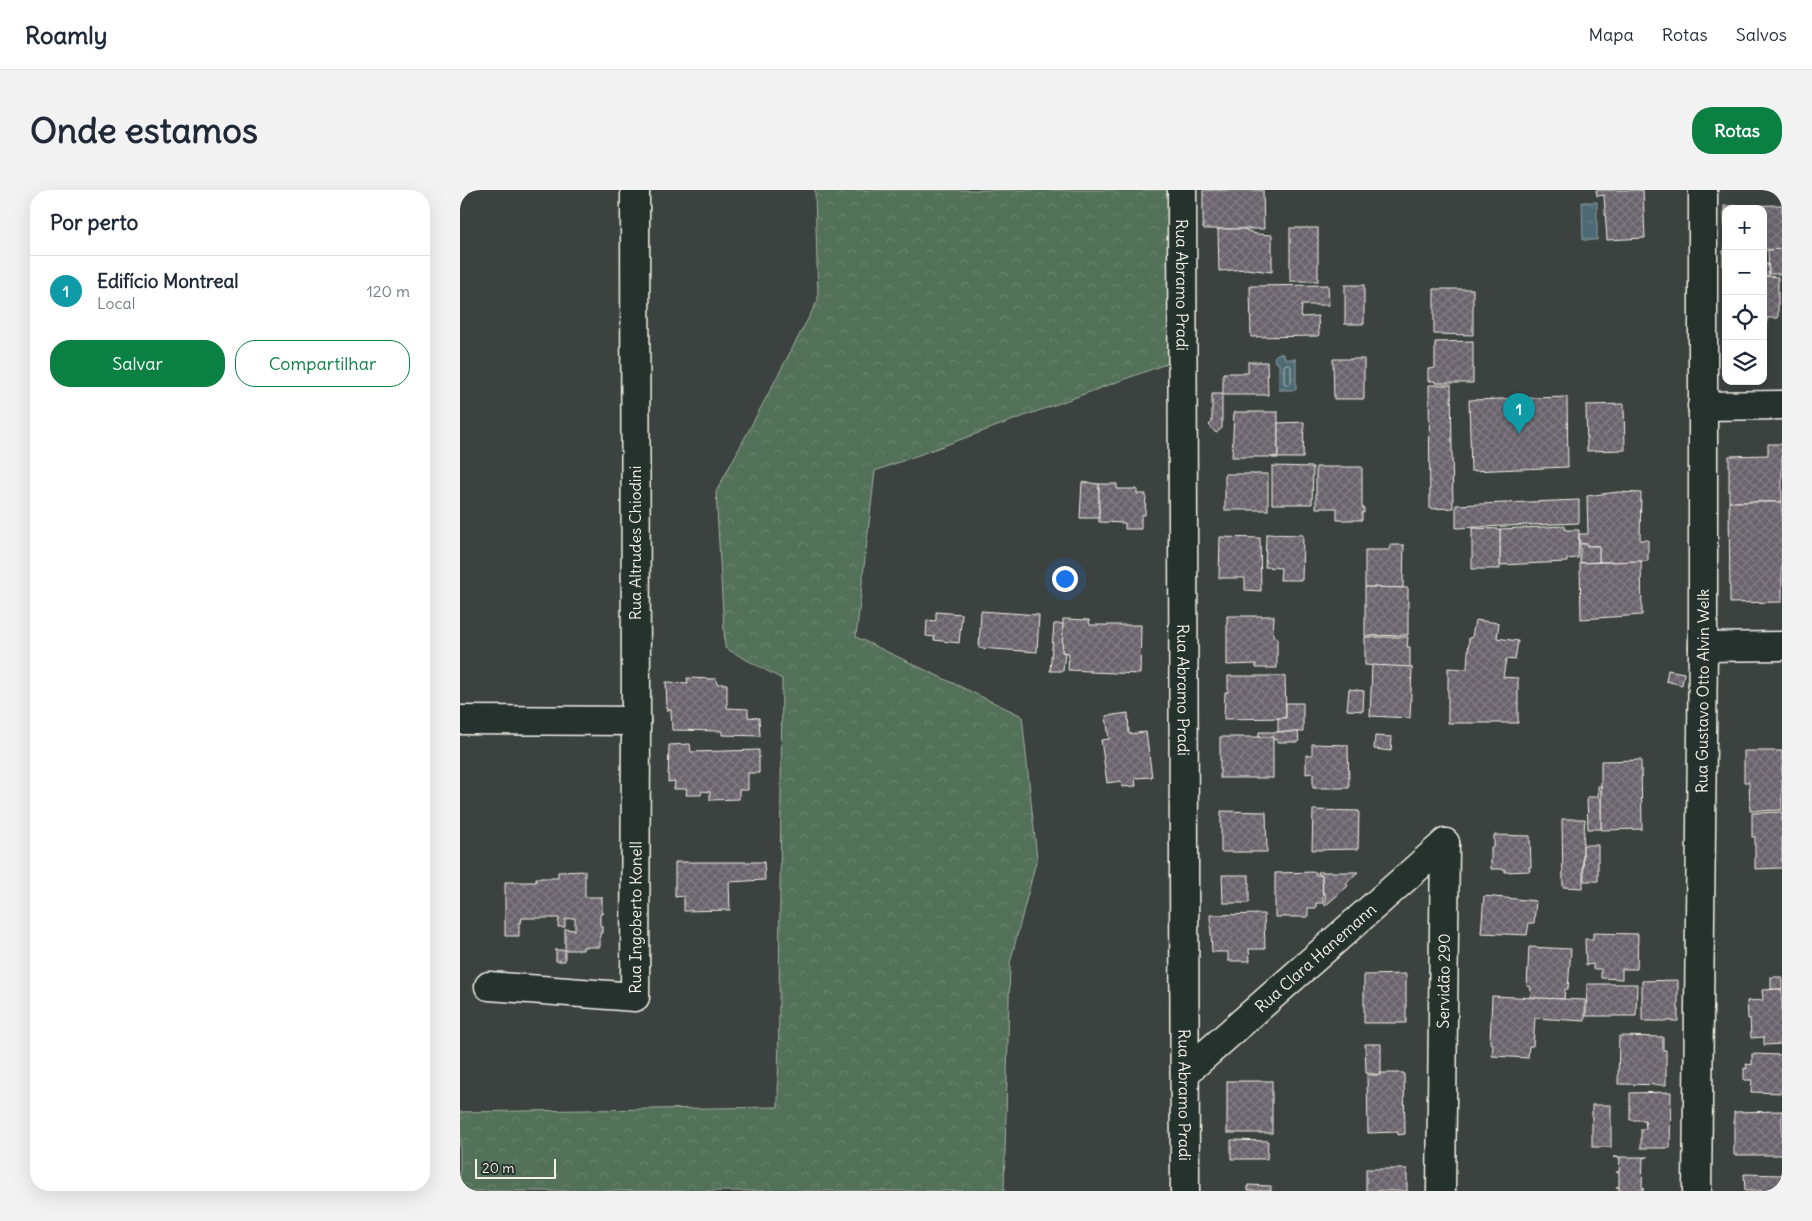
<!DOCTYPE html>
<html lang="pt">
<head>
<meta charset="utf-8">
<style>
  :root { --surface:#fff; --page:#f2f2f3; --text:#1f2937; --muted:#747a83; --line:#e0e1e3; --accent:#0b8043 }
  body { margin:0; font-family:Delius,sans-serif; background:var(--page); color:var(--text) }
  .controls { position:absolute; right:15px; top:15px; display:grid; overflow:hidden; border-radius:10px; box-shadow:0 5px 20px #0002 }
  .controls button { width:45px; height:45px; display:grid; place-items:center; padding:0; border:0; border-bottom:1px solid var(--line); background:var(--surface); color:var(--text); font:25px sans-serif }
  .scale { position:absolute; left:15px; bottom:12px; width:81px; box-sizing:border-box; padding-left:5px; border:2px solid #f4f1e8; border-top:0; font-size:14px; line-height:18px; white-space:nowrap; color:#f4f1e8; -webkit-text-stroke:4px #26332d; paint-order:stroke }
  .you { position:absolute; left:604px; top:388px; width:18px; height:18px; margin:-12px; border:4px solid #fff; border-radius:50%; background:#1a73e8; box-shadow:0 0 0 8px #1a73e833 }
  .badge { display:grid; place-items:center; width:32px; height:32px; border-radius:50%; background:var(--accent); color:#fff; font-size:16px; font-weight:700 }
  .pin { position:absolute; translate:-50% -41px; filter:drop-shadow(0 1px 2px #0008) }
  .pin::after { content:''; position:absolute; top:26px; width:18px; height:15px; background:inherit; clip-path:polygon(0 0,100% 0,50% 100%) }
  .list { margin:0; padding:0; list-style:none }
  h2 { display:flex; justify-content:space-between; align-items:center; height:65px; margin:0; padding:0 20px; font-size:21px }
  h2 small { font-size:16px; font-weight:400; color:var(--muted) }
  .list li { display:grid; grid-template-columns:32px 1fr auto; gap:15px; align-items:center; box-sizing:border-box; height:70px; padding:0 20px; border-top:1px solid var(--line) }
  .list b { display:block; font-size:19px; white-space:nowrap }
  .list p { margin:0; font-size:16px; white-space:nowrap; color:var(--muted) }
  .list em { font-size:16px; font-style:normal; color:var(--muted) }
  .actions { display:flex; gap:10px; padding:15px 20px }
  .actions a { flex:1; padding:11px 0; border:1px solid var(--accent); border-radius:20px; text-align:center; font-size:18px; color:var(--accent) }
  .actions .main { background:var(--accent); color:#fff }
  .icon { flex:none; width:28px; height:28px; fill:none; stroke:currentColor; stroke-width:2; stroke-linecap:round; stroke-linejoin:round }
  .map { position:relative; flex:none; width:1322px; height:1001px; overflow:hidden; border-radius:20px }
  header { display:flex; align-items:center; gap:30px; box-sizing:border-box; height:70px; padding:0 25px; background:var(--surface); border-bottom:1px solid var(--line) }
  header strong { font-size:24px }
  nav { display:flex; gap:28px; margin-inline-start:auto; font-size:18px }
  .intro { display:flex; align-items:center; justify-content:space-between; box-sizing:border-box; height:120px; padding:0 30px }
  h1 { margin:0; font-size:35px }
  .button { padding:12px 22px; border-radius:20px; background:var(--accent); color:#fff; font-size:18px; font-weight:700 }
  main { display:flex; gap:30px; padding:0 30px }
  aside { flex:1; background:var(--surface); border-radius:20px; box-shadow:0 5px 20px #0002 }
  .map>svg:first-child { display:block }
  .forest { fill:url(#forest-crowns); stroke:#a4b0a0 }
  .water { fill:url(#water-ripples); stroke:#909fa2 }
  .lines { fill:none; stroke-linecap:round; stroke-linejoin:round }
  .shore { stroke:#b1bbb9; stroke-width:1 }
  .building { fill:url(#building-cross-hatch); stroke:#f4f1e8 }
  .minor-casing { stroke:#f4f1e8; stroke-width:31 }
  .minor { stroke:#26332d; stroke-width:28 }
  .labels { text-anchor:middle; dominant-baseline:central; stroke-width:5; stroke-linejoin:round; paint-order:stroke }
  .street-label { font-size:16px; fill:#f4f1e8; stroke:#26332d }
</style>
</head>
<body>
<header>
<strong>Roamly</strong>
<nav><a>Mapa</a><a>Rotas</a><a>Salvos</a></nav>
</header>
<div class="intro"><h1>Onde estamos</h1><a class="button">Rotas</a></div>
<main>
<aside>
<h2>Por perto<small></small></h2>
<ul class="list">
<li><span class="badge" style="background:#0f9aa8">1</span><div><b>Edifício Montreal</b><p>Local</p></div><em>120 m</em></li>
</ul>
<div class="actions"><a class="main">Salvar</a><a>Compartilhar</a></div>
</aside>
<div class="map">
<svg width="1322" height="1001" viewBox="0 0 1322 1001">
  <defs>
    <pattern id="forest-crowns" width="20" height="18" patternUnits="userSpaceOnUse" patternTransform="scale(1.25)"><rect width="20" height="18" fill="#537058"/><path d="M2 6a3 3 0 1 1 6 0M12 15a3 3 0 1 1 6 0" fill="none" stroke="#6c8570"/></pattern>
    <pattern id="water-ripples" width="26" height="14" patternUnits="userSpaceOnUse" patternTransform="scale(1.25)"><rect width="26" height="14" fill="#4d6973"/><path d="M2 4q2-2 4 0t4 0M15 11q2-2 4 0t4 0" fill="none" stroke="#677f87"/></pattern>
    <pattern id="building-cross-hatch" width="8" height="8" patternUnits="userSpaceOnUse" patternTransform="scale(1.25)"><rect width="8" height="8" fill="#6b646d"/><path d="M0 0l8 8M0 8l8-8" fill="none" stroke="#817b82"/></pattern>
  </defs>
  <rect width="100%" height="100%" fill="#3b4240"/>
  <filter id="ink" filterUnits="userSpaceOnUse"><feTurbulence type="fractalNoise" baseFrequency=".02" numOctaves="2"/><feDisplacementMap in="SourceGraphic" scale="10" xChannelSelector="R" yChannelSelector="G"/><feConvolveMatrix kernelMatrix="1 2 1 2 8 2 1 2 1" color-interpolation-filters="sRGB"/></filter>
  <g filter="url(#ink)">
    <polygon class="forest" points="355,0 716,0 714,171 415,281 396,447 562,526 577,668 550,773 544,1001 0,1001 0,922 318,917 322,489 265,458 256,302 358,110"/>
    <g class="water">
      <polygon points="1122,12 1137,12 1137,50 1123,50"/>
      <polygon points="820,163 824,165 825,169 836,169 836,200 819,200 819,174 815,172 814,168 816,165"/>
    </g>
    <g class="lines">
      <polygon class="shore" points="827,174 831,176 831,193 828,195 824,193 824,176"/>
    </g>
    <g class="building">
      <polygon points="743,0 803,0 804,39 743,39"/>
      <polygon points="1136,0 1183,0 1185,48 1147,50 1144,5 1137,6"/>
      <polygon points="1322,15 1322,59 1303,60 1303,19 1266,19 1265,61 1264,16"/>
      <rect x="830" y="38" width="28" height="53"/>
      <polygon points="758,39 783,39 796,44 812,45 812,82 786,79 759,81"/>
      <polygon points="1322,59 1322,84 1309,84 1308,60"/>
      <rect x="1263" y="61" width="3" height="26"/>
      <polygon points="1303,74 1308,74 1309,86 1303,86"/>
      <polygon points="1303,86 1318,87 1318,128 1307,128 1306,162 1303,162"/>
      <polygon points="868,95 869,115 842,115 841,127 858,126 859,146 791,147 790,96"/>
      <rect x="885" y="95" width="19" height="39"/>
      <polygon points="974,99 1013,99 1013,145 974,144"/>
      <polygon points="1013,151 1013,193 975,193 975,191 968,191 968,179 975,178 975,152"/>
      <polygon points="873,169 904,169 904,209 874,209"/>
      <polygon points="788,172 807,172 808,205 763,205 763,183 788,183"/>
      <polygon points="969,195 991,195 993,318 970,319"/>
      <polygon points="752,204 762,204 762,238 756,243 749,235 752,232"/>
      <polygon points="1107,207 1108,277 1011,281 1009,210"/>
      <polygon points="1164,214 1165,260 1127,261 1126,215"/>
      <polygon points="774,222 818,222 818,267 772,267"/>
      <polygon points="844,232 843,268 812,268 812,267 818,267 818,233"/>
      <polygon points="1308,254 1322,254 1322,312 1269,312 1269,266 1308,265"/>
      <polygon points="812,276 853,277 852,314 812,314"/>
      <polygon points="856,277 902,277 902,317 904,318 904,323 902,322 902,330 877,330 877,318 856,318"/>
      <rect x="765" y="284" width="43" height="36"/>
      <polygon points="622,292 639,294 639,328 620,328"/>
      <polygon points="639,294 657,294 657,299 677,299 677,304 686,304 685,325 681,325 681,339 665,339 665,333 639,332"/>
      <polygon points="1158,302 1181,303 1180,350 1188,350 1188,371 1139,372 1139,356 1127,356 1127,354 1120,354 1119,344 1128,344 1127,306"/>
      <polygon points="1119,310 1119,333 996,338 996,315"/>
      <polygon points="1269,312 1322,312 1322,412 1270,413"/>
      <polygon points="1105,336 1105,340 1119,340 1118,368 1107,369 1107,372 1040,375 1040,339"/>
      <polygon points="1012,338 1040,339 1040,379 1012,379"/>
      <polygon points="806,344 843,345 842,390 820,390 821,378 805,377"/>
      <polygon points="760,347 800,348 801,401 785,400 785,388 759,388"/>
      <polygon points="1120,354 1127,354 1127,356 1139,356 1139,372 1120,373"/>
      <polygon points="929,355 944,355 943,398 905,397 905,360 930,360"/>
      <polygon points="1181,371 1182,425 1121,429 1120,373"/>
      <polygon points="905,397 948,398 948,445 905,446"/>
      <polygon points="521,421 579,425 577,462 519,458"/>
      <polygon points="476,422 502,424 499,453 474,450 475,447 466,446 467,430 476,431"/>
      <polygon points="767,426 814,426 813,447 817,447 817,478 796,478 796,474 767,475"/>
      <polygon points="603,429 629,430 630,435 681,435 680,484 630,482 630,481 608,480 609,463 602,462"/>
      <polygon points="1015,430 1039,433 1037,448 1058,451 1055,470 1046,469 1043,487 1058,488 1058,533 988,533 988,478 1007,479 1009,448 1012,447"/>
      <polygon points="594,434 603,434 602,462 605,463 603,481 590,481"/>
      <polygon points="905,447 948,447 947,457 950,457 950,478 905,475"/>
      <polygon points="912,475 952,477 950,528 910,526"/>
      <polygon points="1208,480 1224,483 1222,495 1206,491"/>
      <polygon points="768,486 825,486 826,528 764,529 765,502 768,502"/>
      <polygon points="227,488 256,489 257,494 267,494 267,518 288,519 288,527 299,528 300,546 262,545 262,541 212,540 211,520 207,520 206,492 228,493"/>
      <polygon points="889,499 904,501 903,521 887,520"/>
      <polygon points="826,513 843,513 843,542 818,542 818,528 826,528"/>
      <polygon points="668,523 669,544 686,542 692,587 675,588 676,596 662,597 661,591 647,593 641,550 649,549 646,526"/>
      <polygon points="799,542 838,542 839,552 817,552 817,549 813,550 813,547 799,547"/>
      <polygon points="915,546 932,547 931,561 914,559"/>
      <rect x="760" y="547" width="53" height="41"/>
      <polygon points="230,554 231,562 299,560 299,583 288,583 288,600 279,600 279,609 250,610 250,602 242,601 241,605 226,605 227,599 214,599 215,591 208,592 209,555"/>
      <polygon points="852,554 888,555 889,598 853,598 853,583 846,584 846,565 852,565"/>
      <polygon points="1284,561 1322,561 1322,620 1290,621 1289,592 1284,592"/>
      <polygon points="1181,570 1182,639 1141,640 1141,571"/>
      <polygon points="1138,596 1141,596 1141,639 1128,639 1127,607 1138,607"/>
      <polygon points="853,620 899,621 898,659 852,660"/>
      <polygon points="761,621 806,622 807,662 761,662"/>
      <polygon points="1322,622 1322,678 1295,679 1295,647 1292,647 1292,623"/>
      <polygon points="1102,629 1125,629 1123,655 1123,698 1103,697"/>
      <polygon points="1034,645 1070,646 1071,677 1069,677 1070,681 1045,682 1045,679 1031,679 1031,657 1034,657"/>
      <polygon points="1123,655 1138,655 1138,691 1124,691"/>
      <polygon points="215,672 304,672 305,690 269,692 270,720 224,721 224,706 215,707"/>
      <polygon points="125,681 125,707 142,707 142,723 144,723 140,724 140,736 142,736 142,743 140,743 140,757 123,757 123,760 105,760 105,771 96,771 96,761 94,760 105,760 105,739 115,740 115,728 105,729 105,737 98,737 99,728 62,728 61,733 59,732 59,746 45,746 45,692 76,692 76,688 98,688 98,682"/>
      <polygon points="856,682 856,685 862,685 863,713 856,713 856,718 848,718 848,727 815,727 815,683"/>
      <polygon points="858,682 898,682 886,693 888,696 865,716 865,703 863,704 862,685 859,685"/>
      <polygon points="762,685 789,685 789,713 763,713"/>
      <polygon points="1024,706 1076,711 1074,733 1069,733 1067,745 1021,743"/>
      <polygon points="804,724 805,759 789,759 790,771 768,771 768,762 752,762 750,725"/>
      <polygon points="1133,743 1178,744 1177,779 1162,779 1162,789 1141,788 1141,779 1133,779 1133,774 1126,775 1125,749 1133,749"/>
      <polygon points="1069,757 1111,759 1108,799 1105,799 1104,809 1070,808 1071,797 1067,796"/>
      <polygon points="946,784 946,833 904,833 904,785"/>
      <rect x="1311" y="787" width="11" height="12"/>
      <polygon points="1218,790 1218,831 1182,831 1182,791"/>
      <polygon points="1127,794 1177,794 1176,826 1126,826"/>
      <polygon points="1319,799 1322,800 1322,854 1304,855 1304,847 1291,848 1290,828 1288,829 1287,811 1303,810 1302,800"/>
      <polygon points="1032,806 1125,810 1125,831 1075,828 1073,856 1069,856 1068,868 1032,866 1033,854 1030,853"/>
      <polygon points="1159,846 1203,847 1203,860 1206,860 1206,895 1158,894"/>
      <polygon points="905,854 921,854 921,885 906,883"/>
      <polygon points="1292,864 1322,865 1322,903 1291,902 1292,890 1284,890 1284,878 1287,879 1286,874 1292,875"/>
      <polygon points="921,883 944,883 945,944 938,945 938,942 908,943 907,885 921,885"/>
      <rect x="767" y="891" width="45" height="52"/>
      <polygon points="1211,902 1210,958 1181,958 1181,939 1186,939 1185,930 1170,930 1170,903"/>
      <rect x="1132" y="915" width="19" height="42"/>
      <polygon points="1322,921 1322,965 1274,965 1274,922"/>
      <polygon points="771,950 808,951 807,969 771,969"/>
      <polygon points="1153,967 1188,967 1183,968 1182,997 1185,998 1183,998 1183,1001 1159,1001 1159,997 1156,997 1159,997 1159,983 1156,982 1159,982 1160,968"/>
      <rect x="906" y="979" width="41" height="22"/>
      <polygon points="1284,984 1322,985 1322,1001 1285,1001"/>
      <polygon points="788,995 811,996 811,1001 788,1001"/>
    </g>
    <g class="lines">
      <defs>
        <g id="minor">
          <path id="s1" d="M722,0L725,1001"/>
          <polyline points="1242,216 1322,215"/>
          <polyline points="1243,457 1322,456"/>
          <polyline points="0,530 176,531 175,0"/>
          <path id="s2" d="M29,796L175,807L176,531"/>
          <path id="s3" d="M725,883L985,653"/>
          <path id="s4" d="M981,1001L985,653"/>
          <path id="s5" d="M1237,1001L1243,457V0"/>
        </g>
      </defs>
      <use href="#minor" class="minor-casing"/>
      <use href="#minor" class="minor"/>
    </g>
  </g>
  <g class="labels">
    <g class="street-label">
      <text stroke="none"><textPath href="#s1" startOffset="95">Rua Abramo Pradi</textPath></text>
      <text transform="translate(175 353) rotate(-90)">Rua Altrudes Chiodini</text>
      <text stroke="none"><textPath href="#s1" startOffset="500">Rua Abramo Pradi</textPath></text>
      <text stroke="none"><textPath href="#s5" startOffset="500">Rua Gustavo Otto Alvin Welk</textPath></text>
      <text stroke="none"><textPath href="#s2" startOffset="226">Rua Ingoberto Konell</textPath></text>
      <text stroke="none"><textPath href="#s3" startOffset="174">Rua Clara Hanemann</textPath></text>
      <text stroke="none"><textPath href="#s4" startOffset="210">Servidão 290</textPath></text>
      <text stroke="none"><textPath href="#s1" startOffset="905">Rua Abramo Pradi</textPath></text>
    </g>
  </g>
</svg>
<div class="controls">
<button>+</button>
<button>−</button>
<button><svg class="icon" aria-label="locate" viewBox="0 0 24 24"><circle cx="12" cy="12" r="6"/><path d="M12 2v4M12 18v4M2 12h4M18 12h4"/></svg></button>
<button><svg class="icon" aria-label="layers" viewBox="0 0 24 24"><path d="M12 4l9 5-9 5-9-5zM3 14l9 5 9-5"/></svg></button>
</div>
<div class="scale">20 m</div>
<div class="you"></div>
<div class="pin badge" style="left:1059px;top:244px;background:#0f9aa8">1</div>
</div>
</main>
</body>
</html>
